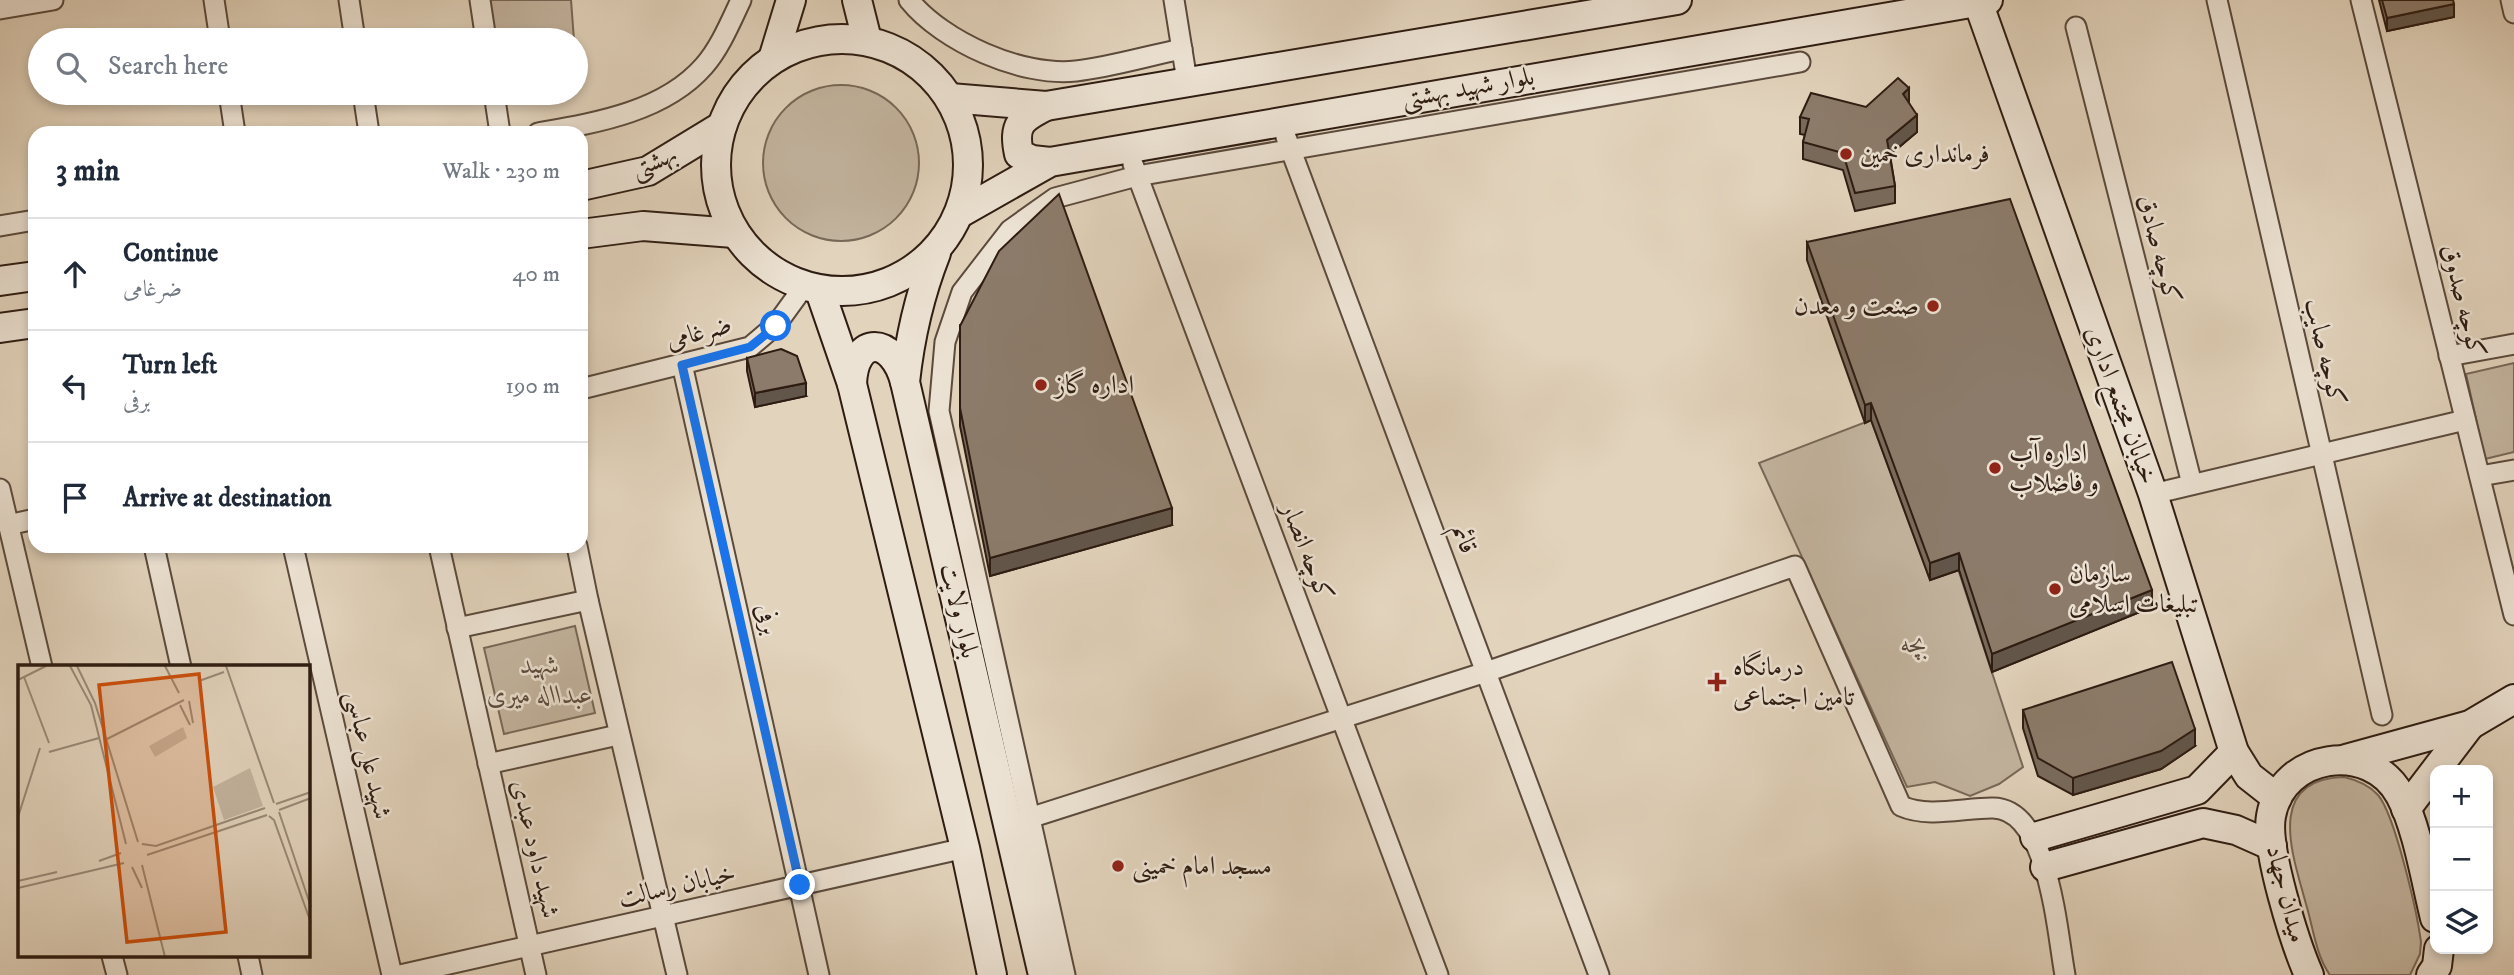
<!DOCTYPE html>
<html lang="en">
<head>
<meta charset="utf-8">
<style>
  :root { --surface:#fff; --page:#f6f6f7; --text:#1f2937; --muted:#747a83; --line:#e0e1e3 }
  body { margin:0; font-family:"IM FELL DW Pica",Amiri,serif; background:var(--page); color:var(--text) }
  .controls { position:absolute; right:21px; bottom:21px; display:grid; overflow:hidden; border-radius:14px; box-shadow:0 4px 10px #0003 }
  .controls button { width:63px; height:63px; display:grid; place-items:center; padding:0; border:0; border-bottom:2px solid var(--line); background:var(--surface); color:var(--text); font:35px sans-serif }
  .stop { position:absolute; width:21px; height:21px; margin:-16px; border:5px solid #1a73e8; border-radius:50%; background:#fff }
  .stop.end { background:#1a73e8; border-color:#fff; box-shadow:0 2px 7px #0008 }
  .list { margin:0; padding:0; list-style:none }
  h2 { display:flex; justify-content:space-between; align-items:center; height:91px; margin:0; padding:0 28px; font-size:30px }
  h2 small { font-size:23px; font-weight:400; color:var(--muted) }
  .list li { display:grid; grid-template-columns:46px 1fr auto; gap:21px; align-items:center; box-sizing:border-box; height:112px; padding:0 28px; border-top:2px solid var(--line) }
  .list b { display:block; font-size:26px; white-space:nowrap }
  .list p { margin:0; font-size:23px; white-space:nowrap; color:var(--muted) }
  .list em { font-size:23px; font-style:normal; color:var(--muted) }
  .icon { flex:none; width:38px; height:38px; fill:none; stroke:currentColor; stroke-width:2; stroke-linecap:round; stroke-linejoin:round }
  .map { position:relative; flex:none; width:2514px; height:975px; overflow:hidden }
  .search { position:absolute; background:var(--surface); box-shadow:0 4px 10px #0003; left:28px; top:28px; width:560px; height:77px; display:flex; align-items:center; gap:18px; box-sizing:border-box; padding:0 24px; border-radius:38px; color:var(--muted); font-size:26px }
  .panel { position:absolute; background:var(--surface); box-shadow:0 4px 10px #0003; left:28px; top:126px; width:560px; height:427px; border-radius:21px }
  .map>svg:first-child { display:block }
  .green { fill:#c3b49f; stroke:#786858; stroke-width:2 }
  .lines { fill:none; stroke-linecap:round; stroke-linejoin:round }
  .street-casing { stroke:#5b4a3c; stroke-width:23 }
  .secondary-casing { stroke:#2e1c12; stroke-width:32 }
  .street { stroke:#ece2d3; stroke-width:19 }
  .secondary { stroke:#ece2d3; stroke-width:28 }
  .wall { fill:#786a5b; stroke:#2e1c12; stroke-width:2 }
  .shaded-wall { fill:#62564a; stroke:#2e1c12; stroke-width:2 }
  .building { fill:#8c7b6a; stroke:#2e1c12; stroke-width:2 }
  .route { stroke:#1a73e8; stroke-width:9 }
  .poi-dot { fill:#8f2418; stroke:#ece2d3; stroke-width:2.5 }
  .labels { text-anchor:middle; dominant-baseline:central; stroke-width:5; stroke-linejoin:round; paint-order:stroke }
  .street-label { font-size:26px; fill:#2e1c12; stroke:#ece2d3 }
  .poi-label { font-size:26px; fill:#2e1c12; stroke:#ece2d3; text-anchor:start }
  .park-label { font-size:26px; font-style:italic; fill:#5b4a3c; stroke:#ece2d3 }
  .inset-road { fill:none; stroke:#9a8a78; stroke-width:2 }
  .view { fill:#cc500d; fill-opacity:0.15; stroke:#cc500d; stroke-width:3.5 }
  .inset-edge { fill:none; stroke:#2e1c12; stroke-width:3.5 }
</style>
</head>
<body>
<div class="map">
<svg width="2514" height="975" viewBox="0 0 2514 975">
  <rect width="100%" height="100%" fill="#e2d3bc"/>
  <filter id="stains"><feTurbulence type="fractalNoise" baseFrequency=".00286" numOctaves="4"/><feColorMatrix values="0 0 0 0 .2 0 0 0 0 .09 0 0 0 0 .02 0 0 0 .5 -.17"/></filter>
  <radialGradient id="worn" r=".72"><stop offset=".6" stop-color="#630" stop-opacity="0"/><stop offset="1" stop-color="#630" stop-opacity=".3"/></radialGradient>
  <g class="green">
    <polygon points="488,0 571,0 574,40 492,40"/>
    <circle cx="841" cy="163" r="78"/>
    <polygon points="2514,363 2514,452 2485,459 2466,374"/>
    <polygon points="1871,420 1930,580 1958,569 2023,767 1999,784 1970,796 1935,782 1907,787 1759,463"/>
    <polygon points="575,626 595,713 504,734 484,648"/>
    <path d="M2344,777C2357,780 2369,785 2378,795C2395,815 2417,912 2421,942L2420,954L2410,975H2330C2316,956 2313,927 2306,904C2293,856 2264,779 2344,777Z"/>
  </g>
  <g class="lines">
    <defs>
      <g id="street">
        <polyline points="214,0 220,40"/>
        <polyline points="349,0 355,40"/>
        <polyline points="480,0 486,40"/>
        <path d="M909,0C943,42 1022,77 1076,71C1111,67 1147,56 1182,49"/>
        <polyline points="1174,0 1187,81"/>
        <polyline points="2217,0 2382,715"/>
        <polyline points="2361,0 2514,615"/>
        <polyline points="2511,0 2514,13"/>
        <polyline points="0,9 53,0"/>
        <polyline points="2076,27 2192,484"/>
        <polyline points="229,93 235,133"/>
        <polyline points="363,93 369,133"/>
        <polyline points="494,93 500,133"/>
        <path d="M538,133C595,123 664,112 704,66C720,48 731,21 741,0"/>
        <polyline points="1286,137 1599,975"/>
        <polyline points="1133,164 1438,975"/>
        <polyline points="0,226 35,220"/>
        <polyline points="2449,356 2514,344"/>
        <polyline points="682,364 819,975"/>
        <polyline points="581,389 750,347 776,325 805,285"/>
        <polyline points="2480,476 2514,470"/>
        <polyline points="0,489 42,667"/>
        <polyline points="2153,494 2465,420"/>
        <polyline points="8,525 35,519"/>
        <polyline points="154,546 181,667"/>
        <polyline points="293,546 392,975"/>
        <polyline points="439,546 536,975"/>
        <polyline points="577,546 588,600"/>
        <polyline points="457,628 588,600 677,975"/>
        <polyline points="488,764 618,735"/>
        <path d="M1017,822L1486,672L1795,566L1901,806C1928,818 1963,808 1992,808C2049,807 2057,933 2065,975"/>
        <polyline points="112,956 117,975"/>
        <polyline points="248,956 252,975"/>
        <polyline points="400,975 965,848"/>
        <polyline points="1065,975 939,411 945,342 962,292 1010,230 1055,198 1137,176 1800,62"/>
      </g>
      <g id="secondary">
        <polyline points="857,0 867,40"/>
        <polyline points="1978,2 2153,494 2234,752 2249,776 2277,798"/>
        <circle cx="842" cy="165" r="126"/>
        <polyline points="773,59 791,0"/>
        <polyline points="950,98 1046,106 1677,0"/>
        <path d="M1046,106C1020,119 1013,125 1019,154L1032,160L1050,162"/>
        <polyline points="581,186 648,171 722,126"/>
        <polyline points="960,213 1050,162 1988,0"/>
        <polyline points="581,234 643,226 734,233"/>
        <path d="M936,253C919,296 910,336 905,382L1043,975"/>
        <polyline points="0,281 35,276"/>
        <polyline points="820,291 852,384 965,848 992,975"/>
        <polyline points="0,328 35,323"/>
        <path d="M852,384C854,334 893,336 905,382"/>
        <polyline points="2346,759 2470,725 2514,699"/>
        <polyline points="2406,809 2470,725"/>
        <polyline points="2035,837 2197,790 2234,752"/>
        <polyline points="2045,867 2203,823 2236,830 2272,846"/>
        <path d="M2309,975C2295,943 2265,848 2271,816C2282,753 2370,740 2400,795C2417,826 2426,882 2435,918"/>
        <polyline points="2431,975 2437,966 2439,949"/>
      </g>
    </defs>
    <use href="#street" class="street-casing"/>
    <use href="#secondary" class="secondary-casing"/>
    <use href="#street" class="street"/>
    <use href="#secondary" class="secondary"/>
  </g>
  <g class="wall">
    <polygon points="2379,0 2453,0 2454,17 2387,31"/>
    <polygon points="1909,103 1917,132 1890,155 1895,186 1895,203 1855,211 1843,170 1803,159 1803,142 1805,135 1800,134 1800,117 1866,107"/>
    <polygon points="1807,242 2152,607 1992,672 1959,570 1930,580 1871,420 1865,423 1807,260"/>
    <polygon points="960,326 1172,525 990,576 960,426"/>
    <polygon points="747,358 806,396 755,407 747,371"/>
    <polygon points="2023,710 2195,746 2161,769 2073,795 2038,776 2023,728"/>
  </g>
  <g class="shaded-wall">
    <polygon points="2454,4 2454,17 2387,31 2387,18"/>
    <polygon points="1909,88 1909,105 1903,94"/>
    <polygon points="1917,115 1917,132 1887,157 1887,140"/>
    <polygon points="806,383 806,396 755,407 755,393"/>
    <polygon points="1871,403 1871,420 1865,423 1865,405"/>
    <polygon points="1172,508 1172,525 990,576 990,558"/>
    <polygon points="1959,553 1959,570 1930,580 1930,563"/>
    <polygon points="2152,590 2152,607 1992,672 1992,654"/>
    <polygon points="2195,729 2195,746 2161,769 2073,795 2073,778"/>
  </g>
  <g class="building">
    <polygon points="2382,0 2453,0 2454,4 2387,18"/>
    <polygon points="1898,78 1909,88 1903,94 1917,115 1887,140 1895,186 1855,193 1843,153 1803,142 1809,119 1800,117 1811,93 1866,107"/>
    <polygon points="1059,194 1172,508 990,558 960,408 960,326 999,251"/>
    <polygon points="2010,199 2152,590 1992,654 1959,553 1930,563 1871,403 1865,405 1807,242"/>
    <polygon points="781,349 797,356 806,383 755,393 747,358"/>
    <polygon points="2172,662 2195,729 2161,751 2073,778 2038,758 2023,710"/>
  </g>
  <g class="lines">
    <polyline class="route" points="776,326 750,347 682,365 800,885"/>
  </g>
  <g class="poi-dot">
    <circle cx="1846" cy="154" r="7"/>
    <circle cx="1933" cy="306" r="7"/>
    <circle cx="1041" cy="385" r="7"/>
    <circle cx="1995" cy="468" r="7"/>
    <circle cx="2055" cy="589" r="7"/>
    <path d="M1713.5 671.5h7v7h7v7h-7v7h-7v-7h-7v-7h7z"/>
    <circle cx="1118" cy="866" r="7"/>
  </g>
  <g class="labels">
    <g class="street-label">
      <text transform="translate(1468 88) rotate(-10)">بلوار شهید بهشتی</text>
      <text transform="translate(654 162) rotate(-24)">بهشتی</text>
      <text transform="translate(2159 249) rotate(76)">کوچه صادق</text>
      <text transform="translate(2463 301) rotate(76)">کوچه صدوق</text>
      <text transform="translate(699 333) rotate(-15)">ضرغامی</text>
      <text transform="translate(2325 352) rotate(77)">کوچه صایب</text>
      <text transform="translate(2121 405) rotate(70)">خیابان مجتمع اداری</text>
      <text transform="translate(1464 539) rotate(69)">قائم</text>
      <text transform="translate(1307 552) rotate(69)">کوچه انصار</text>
      <text transform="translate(959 611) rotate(77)">بلوار ولایت</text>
      <text transform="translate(767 619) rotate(77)">برفی</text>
      <text transform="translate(368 755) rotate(77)">شهید علی عباسی</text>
      <text transform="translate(535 849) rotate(77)">شهید داود عبدی</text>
      <text transform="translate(677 886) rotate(-13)">خیابان رسالت</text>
      <text transform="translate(2286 894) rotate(76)">میدان جهاد</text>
    </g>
    <g class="poi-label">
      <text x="1860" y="154">فرمانداری خمین</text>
      <text x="1919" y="306" text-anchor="end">صنعت و معدن</text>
      <text x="1055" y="385">اداره گاز</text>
      <text x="2009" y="453">اداره آب<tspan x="2009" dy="30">و فاضلاب</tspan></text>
      <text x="2069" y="574">سازمان<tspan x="2069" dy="30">تبلیغات اسلامی</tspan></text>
      <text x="1733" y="667">درمانگاه<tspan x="1733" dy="30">تامین اجتماعی</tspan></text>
      <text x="1132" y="866">مسجد امام خمینی</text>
    </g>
    <g class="park-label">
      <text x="1914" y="644">بچه</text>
      <text x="540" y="665">شهید<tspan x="540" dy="30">عبدااله میری</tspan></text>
    </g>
  </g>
  <g transform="translate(18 665)">
    <rect width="292" height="292" fill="#e2d3bc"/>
    <path d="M165,62L169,73L137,92L131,81ZM232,103L245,141L206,155L195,122Z" fill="#c3b49f"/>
    <path class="inset-road" d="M52,1L73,40L108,179M59,1L77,38L120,177M147,1L161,28M208,1L256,138M6,12L31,78M0,15L28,1M181,16L206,7M171,36L175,58M162,40L172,60M89,74L166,35M31,87L81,73M258,139L293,127M261,145L293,133M261,147L293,242M251,151L256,155L293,258M0,152L22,83M124,179L138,181L247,143M129,190L249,150M81,196L103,188M124,200L147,292M114,202L124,223M0,216L39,207M0,223L106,198"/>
    <path class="view" d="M181,9L208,267L109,277L81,20Z"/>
    <rect width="292" height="292" class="inset-edge"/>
  </g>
  <rect width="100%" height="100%" filter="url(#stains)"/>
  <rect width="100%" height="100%" fill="url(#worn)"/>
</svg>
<div class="controls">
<button>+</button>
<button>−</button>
<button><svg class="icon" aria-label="layers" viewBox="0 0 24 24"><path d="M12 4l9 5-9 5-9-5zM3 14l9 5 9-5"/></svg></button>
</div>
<div class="stop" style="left:776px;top:326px"></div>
<div class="stop end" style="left:800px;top:885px"></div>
<div class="search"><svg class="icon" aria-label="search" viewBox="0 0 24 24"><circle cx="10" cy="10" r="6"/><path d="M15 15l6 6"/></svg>Search here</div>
<section class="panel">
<h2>3 min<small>Walk · 230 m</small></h2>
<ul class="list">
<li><svg class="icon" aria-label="ahead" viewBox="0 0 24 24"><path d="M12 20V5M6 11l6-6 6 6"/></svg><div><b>Continue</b><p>ضرغامی</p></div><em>40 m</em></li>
<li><svg class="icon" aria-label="left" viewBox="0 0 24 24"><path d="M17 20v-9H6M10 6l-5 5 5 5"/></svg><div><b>Turn left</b><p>برفی</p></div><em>190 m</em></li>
<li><svg class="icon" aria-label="arrive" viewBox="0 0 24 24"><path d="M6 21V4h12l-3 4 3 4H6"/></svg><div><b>Arrive at destination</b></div></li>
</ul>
</section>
</div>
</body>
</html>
